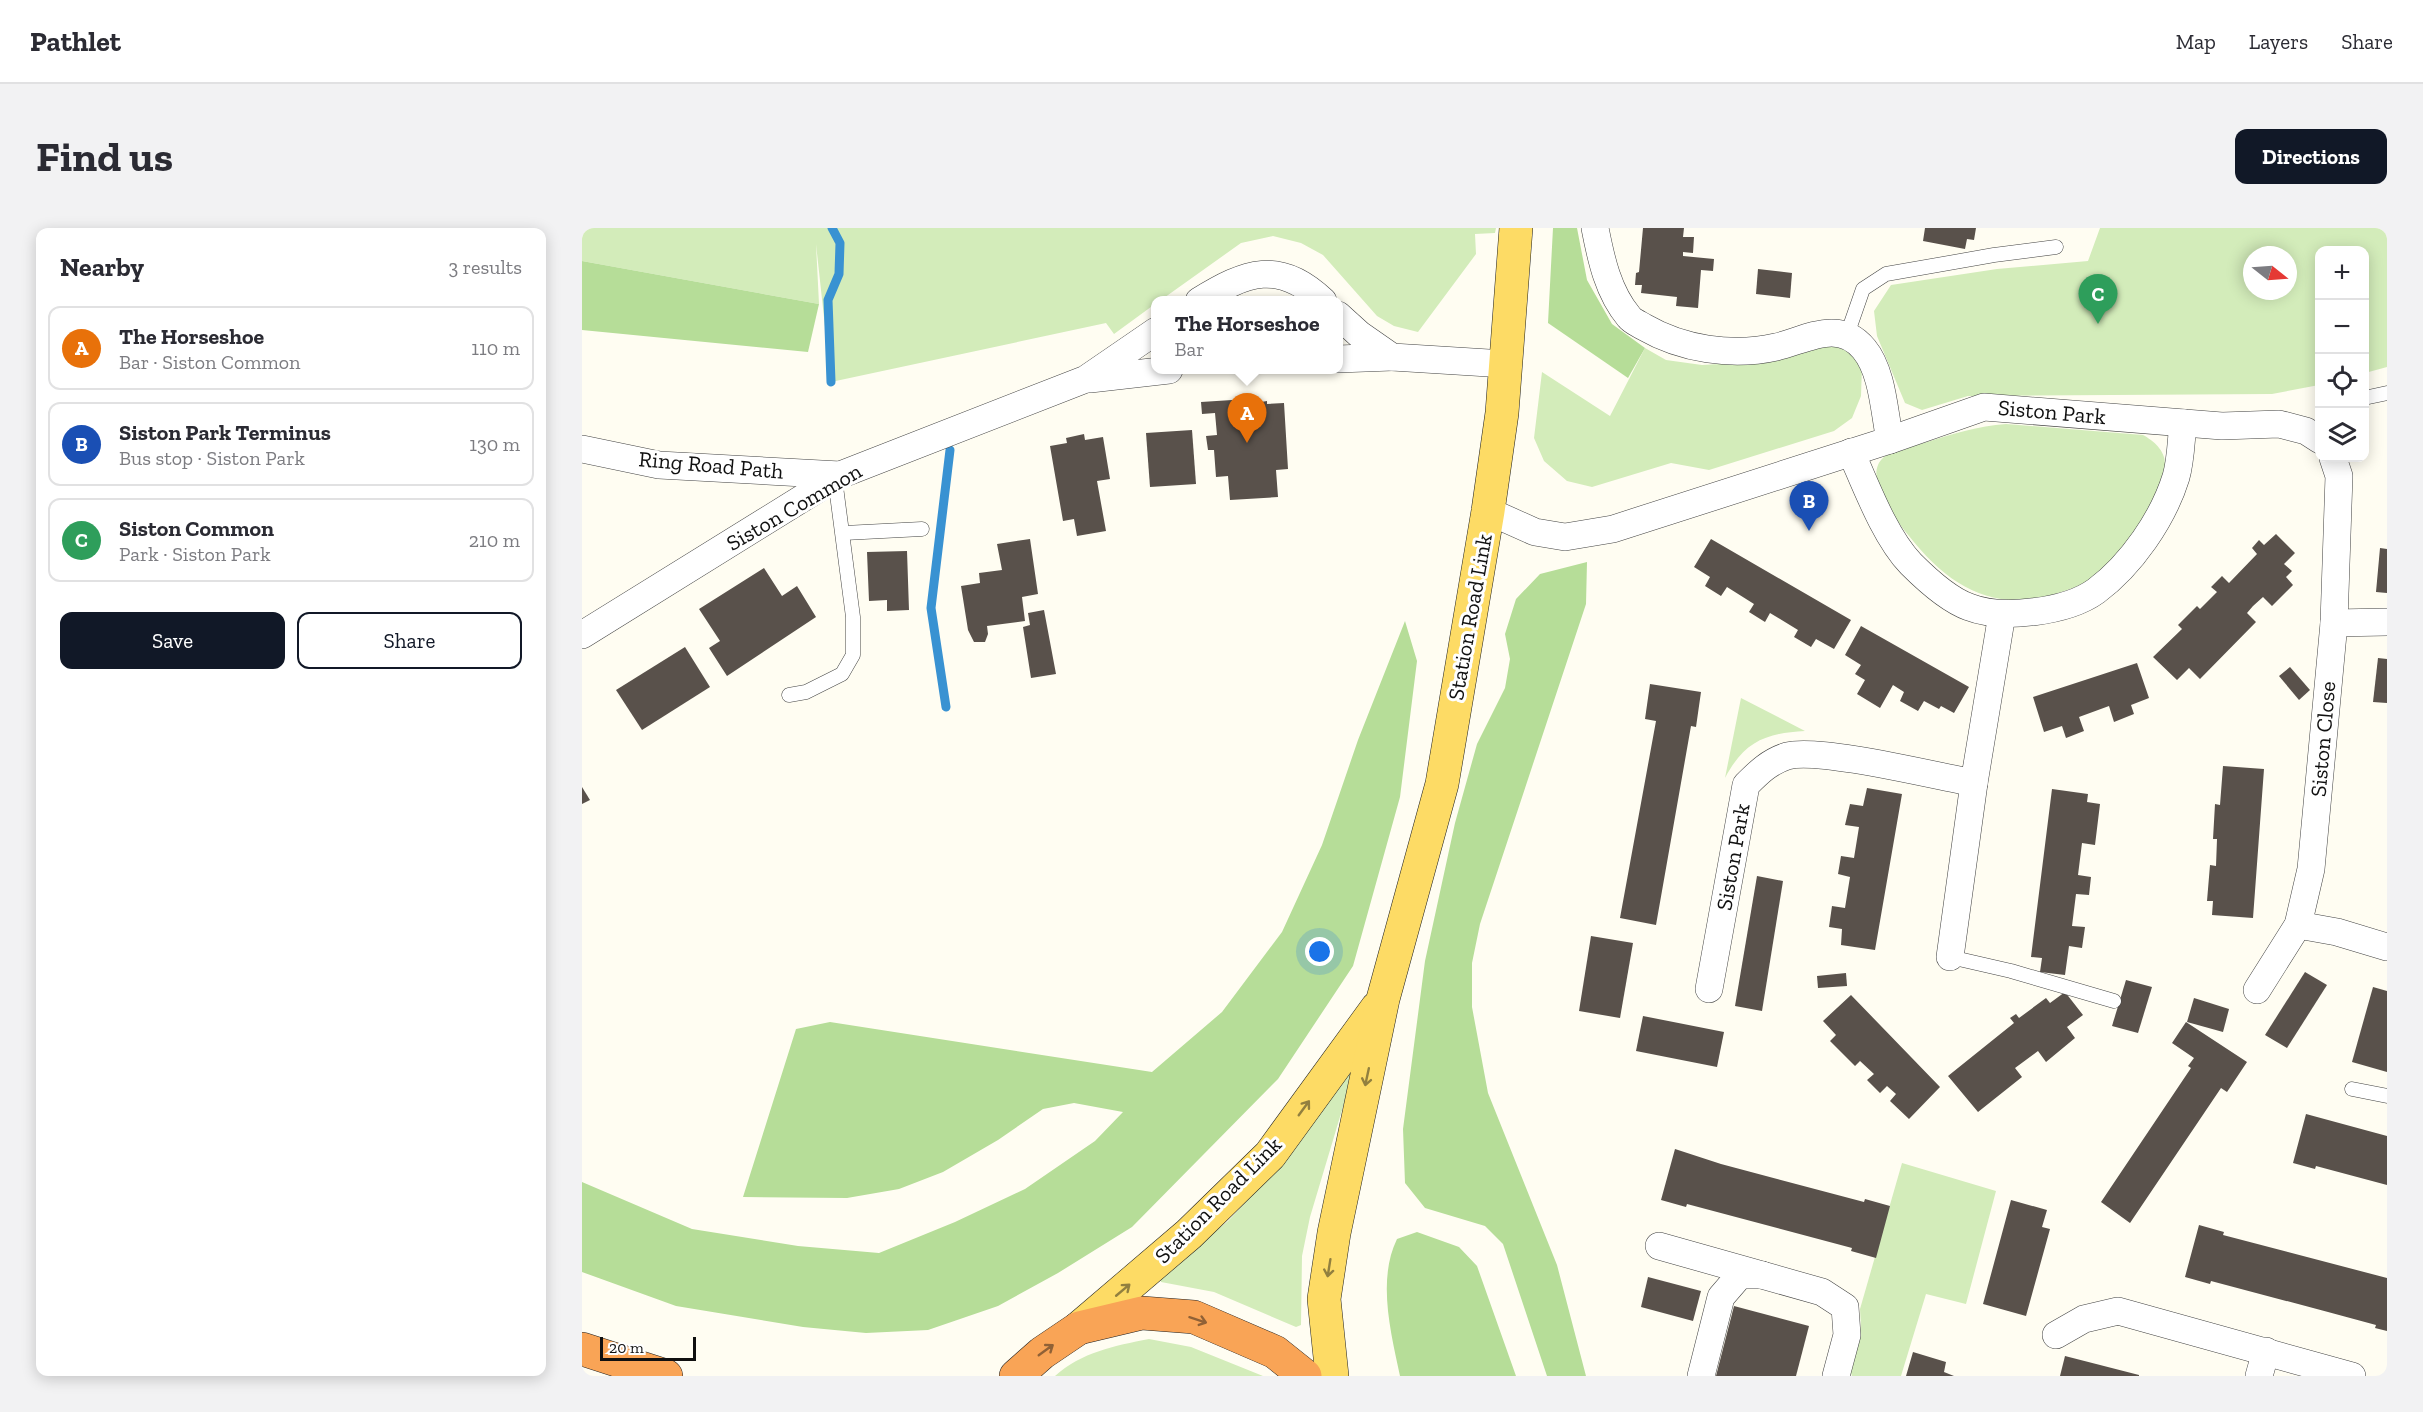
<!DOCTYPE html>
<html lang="en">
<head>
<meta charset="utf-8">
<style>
  :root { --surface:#fff; --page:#f2f2f3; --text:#2b2b33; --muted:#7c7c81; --line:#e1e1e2; --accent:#111827 }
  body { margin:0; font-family:"Zilla Slab",serif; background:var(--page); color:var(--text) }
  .controls { position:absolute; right:18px; top:18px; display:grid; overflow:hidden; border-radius:12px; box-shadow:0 3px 15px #0003 }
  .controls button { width:54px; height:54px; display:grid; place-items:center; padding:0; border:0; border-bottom:2px solid var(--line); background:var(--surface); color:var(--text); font:30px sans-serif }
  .compass { position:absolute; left:1661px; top:18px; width:54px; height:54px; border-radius:50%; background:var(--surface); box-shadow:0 3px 15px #0003; rotate:107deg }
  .scale { position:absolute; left:18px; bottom:15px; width:96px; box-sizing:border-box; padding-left:6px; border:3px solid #101010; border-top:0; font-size:16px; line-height:21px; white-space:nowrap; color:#101010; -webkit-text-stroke:4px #fff; paint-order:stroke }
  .you { position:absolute; left:738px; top:724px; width:21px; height:21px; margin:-15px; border:4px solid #fff; border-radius:50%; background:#1a73e8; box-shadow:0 0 0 9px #1a73e833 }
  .badge { display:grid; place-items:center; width:39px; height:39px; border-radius:50%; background:var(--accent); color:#fff; font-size:20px; font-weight:700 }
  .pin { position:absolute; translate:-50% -50px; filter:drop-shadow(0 2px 3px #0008) }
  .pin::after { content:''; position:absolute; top:32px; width:21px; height:18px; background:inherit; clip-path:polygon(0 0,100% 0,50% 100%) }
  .popup { position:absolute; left:569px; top:68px; width:192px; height:78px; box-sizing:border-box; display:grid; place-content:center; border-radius:12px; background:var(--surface); filter:drop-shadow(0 2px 4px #0005); font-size:20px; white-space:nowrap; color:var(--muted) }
  .popup b { font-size:22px; color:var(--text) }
  .popup::after { content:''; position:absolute; left:50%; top:100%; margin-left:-12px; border:12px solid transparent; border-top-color:var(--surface) }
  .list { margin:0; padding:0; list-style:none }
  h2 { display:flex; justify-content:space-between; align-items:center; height:78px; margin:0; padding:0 24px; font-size:26px }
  h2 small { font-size:20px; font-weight:400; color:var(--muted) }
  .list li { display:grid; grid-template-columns:39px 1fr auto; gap:18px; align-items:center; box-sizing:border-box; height:84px; margin:0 12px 12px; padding:0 12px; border:2px solid var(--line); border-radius:12px }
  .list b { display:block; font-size:22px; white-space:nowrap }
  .list p { margin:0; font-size:20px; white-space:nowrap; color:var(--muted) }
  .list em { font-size:20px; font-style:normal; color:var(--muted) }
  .actions { display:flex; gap:12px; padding:18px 24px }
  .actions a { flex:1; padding:14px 0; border:2px solid var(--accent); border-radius:12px; text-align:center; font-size:21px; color:var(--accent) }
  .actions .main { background:var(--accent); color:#fff }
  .icon { flex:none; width:33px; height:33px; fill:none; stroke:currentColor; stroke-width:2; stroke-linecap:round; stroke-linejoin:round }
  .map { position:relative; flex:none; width:1805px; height:1148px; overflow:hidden; border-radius:12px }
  header { display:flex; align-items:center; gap:36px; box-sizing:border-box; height:84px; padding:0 30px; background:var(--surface); border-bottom:2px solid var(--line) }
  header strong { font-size:28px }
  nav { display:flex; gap:33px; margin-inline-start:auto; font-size:21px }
  .intro { display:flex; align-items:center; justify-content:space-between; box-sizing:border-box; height:144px; padding:0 36px }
  h1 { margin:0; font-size:42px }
  .button { padding:15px 27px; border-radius:12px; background:var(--accent); color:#fff; font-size:21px; font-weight:700 }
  main { display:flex; gap:36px; padding:0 36px }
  aside { flex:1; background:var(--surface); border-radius:12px; box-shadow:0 3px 15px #0003 }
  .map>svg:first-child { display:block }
  .green { fill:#d3ecba; fill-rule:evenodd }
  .forest { fill:#b6dd98 }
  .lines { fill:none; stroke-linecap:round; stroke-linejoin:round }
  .stream { stroke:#3992d2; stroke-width:9 }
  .building { fill:#59514b }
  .lane-casing { stroke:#434343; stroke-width:15 }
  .street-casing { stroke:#434343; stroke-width:28 }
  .primary-casing { stroke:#212121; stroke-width:34 }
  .highway-casing { stroke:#212121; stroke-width:34 }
  .lane { stroke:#fff; stroke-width:14 }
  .street { stroke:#fff; stroke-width:27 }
  .primary { stroke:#fddb65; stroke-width:33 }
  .highway { stroke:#f9a456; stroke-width:33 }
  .oneway { stroke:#92803f }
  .oneway2 { stroke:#906136 }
  .labels { text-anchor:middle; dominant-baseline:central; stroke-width:6; stroke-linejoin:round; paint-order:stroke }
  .street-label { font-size:22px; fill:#101010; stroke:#fff }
</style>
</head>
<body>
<header>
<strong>Pathlet</strong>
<nav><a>Map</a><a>Layers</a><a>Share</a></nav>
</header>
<div class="intro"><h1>Find us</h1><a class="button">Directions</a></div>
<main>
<aside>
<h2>Nearby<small>3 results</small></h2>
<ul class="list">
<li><span class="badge" style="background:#e8710a">A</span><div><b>The Horseshoe</b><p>Bar · Siston Common</p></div><em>110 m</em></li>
<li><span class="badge" style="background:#1a4fb4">B</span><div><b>Siston Park Terminus</b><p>Bus stop · Siston Park</p></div><em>130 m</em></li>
<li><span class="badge" style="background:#2e9e5b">C</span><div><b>Siston Common</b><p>Park · Siston Park</p></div><em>210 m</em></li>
</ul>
<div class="actions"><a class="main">Save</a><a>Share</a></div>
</aside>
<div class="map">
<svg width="1805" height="1148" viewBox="0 0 1805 1148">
  <rect width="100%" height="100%" fill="#fffdf2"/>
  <g class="green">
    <polygon points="0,0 914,0 913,5 893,6 894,26 836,104 812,98 795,88 741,27 719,15 691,8 659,15 579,72 574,73 573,76 532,106 524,95 249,154 234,16 237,76 0,33"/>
    <path d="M1518,0H1805V139L1783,145L1782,22H1738L1737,157L1690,166L1386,168L1340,182L1323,175L1295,108L1292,83L1309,57L1415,41L1506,33ZM1670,27H1706V63H1670Z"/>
    <polygon points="1246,116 1269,124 1280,139 1279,168 1270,190 1252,203 1127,242 1089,235 1010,259 985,253 962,233 952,210 960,144 1028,188 1063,120 1084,132 1120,137 1193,133 1225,121"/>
    <path d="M1424,196L1561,207C1572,213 1584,223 1583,238C1582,266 1565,293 1547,314C1541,322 1534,332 1527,339C1513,352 1497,358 1479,364C1414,387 1367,359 1327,308C1314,292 1279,248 1302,229C1313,220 1332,218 1345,214C1371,206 1396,198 1424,196Z"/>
    <path d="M1159,470L1223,503C1183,505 1162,514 1143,550Z"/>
    <polygon points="772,842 728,989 720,1028 719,1097 714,1099 632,1064 579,1054 578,1048 646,993 704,931 766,844"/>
    <polygon points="1320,935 1414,963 1384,1076 1344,1066 1319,1148 1270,1148 1267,1140 1279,1099 1278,1081"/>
    <path d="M567,1111L609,1119L681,1148H473C500,1124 532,1118 567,1111Z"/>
  </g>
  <g class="forest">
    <polygon points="971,0 995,0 1005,52 1030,96 1063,120 1046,150 966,95"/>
    <polygon points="0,33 237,76 226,124 0,102"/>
    <polygon points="1005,334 1004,376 898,696 890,735 890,779 906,865 975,1037 1004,1148 965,1148 921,1016 903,998 843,980 823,955 821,901 843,733 873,595 895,516 923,460 928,431 923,406 934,371 958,346"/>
    <polygon points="823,393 835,433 818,569 771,738 696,851 550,999 476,1045 416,1078 346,1102 284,1105 221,1099 94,1078 0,1044 0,954 110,1001 216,1018 297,1025 373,994 443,961 513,913 541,884 492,875 461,881 416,912 361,944 317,961 265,970 161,969 214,801 248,794 570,844 640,784 700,704 740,617 776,512"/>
    <path d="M835,1004L877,1019L895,1038L934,1148H818C809,1105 795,1052 815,1011Z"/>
  </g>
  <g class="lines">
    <g class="stream">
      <polyline points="249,154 246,72 257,46 258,15 250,0"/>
      <polyline points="364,479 349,380 368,222"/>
    </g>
  </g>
  <g class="building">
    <polygon points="1061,0 1102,0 1101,9 1112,9 1111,25 1101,24 1101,28 1132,31 1131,43 1119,42 1116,80 1094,78 1095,69 1059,65 1060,57 1053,57 1054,45 1057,44"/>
    <polygon points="1343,0 1394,0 1392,12 1385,11 1383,21 1341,13"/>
    <polygon points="1176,41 1210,45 1208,70 1174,66"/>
    <polygon points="650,172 651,179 685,173 685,176 702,175 706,241 694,242 696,269 648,272 646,248 634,249 632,222 626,222 624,208 635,207 633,185 620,186 619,174"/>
    <polygon points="610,202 614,256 568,259 564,205"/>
    <polygon points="502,206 503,212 521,209 528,251 515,253 524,303 495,308 492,291 481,293 468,218 485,215 484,210"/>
    <polygon points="1694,306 1713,325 1702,336 1710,343 1704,349 1711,357 1690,378 1681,369 1671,378 1665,385 1674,394 1618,451 1607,440 1595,452 1571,429 1600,401 1596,397 1615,378 1618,381 1635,364 1629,359 1640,348 1647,355 1675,326 1670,320 1677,312 1682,317"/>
    <polygon points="448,311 456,366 440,369 443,393 405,398 406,406 403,414 392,414 386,402 379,358 398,355 397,345 420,342 415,316"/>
    <polygon points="1129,311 1269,392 1252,421 1234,411 1229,419 1212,409 1216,402 1188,385 1183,394 1167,384 1172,376 1145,359 1139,368 1123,358 1128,349 1112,339"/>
    <polygon points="1798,320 1805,321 1805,365 1794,364"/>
    <polygon points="325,323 327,382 305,383 305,372 287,373 285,324"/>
    <polygon points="182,340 200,368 215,358 234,389 145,448 127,420 138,413 117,381"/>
    <polygon points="462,382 474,446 449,450 441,399 448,397 446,385"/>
    <polygon points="1279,398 1387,459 1372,485 1359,478 1357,481 1342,473 1336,483 1318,473 1322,464 1311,457 1298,480 1275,466 1283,452 1273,446 1279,437 1263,427"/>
    <polygon points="103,419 128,459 60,502 34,462"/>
    <polygon points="1796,430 1805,431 1805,475 1791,474"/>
    <polygon points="1555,435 1567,470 1549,477 1552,486 1532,494 1527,478 1497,489 1502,503 1484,510 1480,498 1462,504 1451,469"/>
    <polygon points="1708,439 1728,462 1717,472 1697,448"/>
    <polygon points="1068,456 1119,464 1114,499 1109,498 1074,697 1038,690 1074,493 1063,491"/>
    <polygon points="1641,538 1682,541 1671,690 1630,687 1631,673 1625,673 1628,637 1634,638 1635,611 1631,611 1633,576 1638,577"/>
    <polygon points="0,559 8,572 0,576"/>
    <polygon points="1285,560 1320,566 1293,722 1259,717 1260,701 1247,699 1250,678 1263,680 1268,649 1256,646 1259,628 1272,630 1277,599 1263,597 1268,576 1281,578"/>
    <polygon points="1470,561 1506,566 1505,574 1518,576 1513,617 1500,615 1496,647 1509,649 1507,667 1494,666 1490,698 1503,699 1500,720 1487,718 1483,747 1458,744 1460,730 1449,729"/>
    <polygon points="1175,648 1201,653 1180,783 1153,778"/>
    <polygon points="1009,708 1051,715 1038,790 997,783"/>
    <polygon points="1723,744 1745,757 1705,820 1683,807"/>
    <polygon points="1264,745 1265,758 1236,760 1235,748"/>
    <polygon points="1544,752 1570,759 1556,805 1530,798"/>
    <polygon points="1791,759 1805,763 1805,844 1770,834"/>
    <polygon points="1483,764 1501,787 1485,799 1493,810 1464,834 1456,823 1433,840 1440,849 1396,884 1366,848 1432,795 1428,790 1434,786 1437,790 1464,770 1468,775"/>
    <polygon points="1269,767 1358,859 1327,891 1308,873 1314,866 1305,858 1298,865 1285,852 1292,846 1278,833 1273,838 1248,813 1254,807 1241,793"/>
    <polygon points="1612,770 1647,781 1641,804 1605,794"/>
    <polygon points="1061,788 1142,804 1135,839 1054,823"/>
    <polygon points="1604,794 1665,834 1645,864 1639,860 1548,995 1519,974 1609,840 1606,838 1612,830 1590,815"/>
    <polygon points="1724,886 1805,908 1805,957 1734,938 1733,941 1711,935"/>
    <polygon points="1093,921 1139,936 1282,974 1283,971 1308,978 1294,1030 1269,1023 1270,1020 1105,976 1104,979 1079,972"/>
    <polygon points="1429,972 1465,982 1460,999 1468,1001 1444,1088 1401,1076"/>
    <polygon points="1617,997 1642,1004 1641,1007 1805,1050 1805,1103 1793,1100 1794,1097 1746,1084 1629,1053 1628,1056 1603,1049"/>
    <polygon points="1066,1049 1119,1063 1111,1093 1059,1079"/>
    <polygon points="1152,1078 1227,1098 1214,1148 1134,1148"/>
    <polygon points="1331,1124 1364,1134 1362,1144 1372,1148 1324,1148"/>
    <polygon points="1483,1128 1557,1147 1557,1148 1478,1148"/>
  </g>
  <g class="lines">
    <defs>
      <g id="lane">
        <polyline points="1265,107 1281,61 1304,46 1412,27 1474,19"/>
        <polyline points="1782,170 1805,165"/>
        <polyline points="262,305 340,301"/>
        <polyline points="207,467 224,464 260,446 271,427 271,389 253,251"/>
        <polyline points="1368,729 1429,743 1532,773"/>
        <polyline points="1770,861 1805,868"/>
      </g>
      <g id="street">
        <path d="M1013,0C1019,31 1026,64 1047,89C1050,93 1057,96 1062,99C1100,121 1150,129 1194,119C1224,112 1257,90 1282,121C1301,144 1302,184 1308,212"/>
        <path d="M617,73C664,44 697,31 741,73"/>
        <polyline points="756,87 777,106 810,129 923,136"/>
        <polyline points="756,131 810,129"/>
        <polyline points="508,151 587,142"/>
        <polyline points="0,221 77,237 258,247"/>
        <path d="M1269,224C1284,258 1303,309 1329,336C1344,351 1367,372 1387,379C1420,392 1485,384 1514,363C1549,337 1581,291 1594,249C1599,232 1599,212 1601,195"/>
        <polyline points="906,283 953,304 983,309 1031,301 1308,212 1402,179 1640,198 1697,196 1724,203 1738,212"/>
        <polyline points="1752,395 1805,394"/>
        <polyline points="0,407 258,247 504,151 574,103"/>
        <polyline points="1716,697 1755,704 1805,719"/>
        <polyline points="1368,729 1392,555 1420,386"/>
        <path d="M1127,761L1164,557C1177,544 1187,534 1205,528C1236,519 1354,548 1392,555"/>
        <polyline points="1675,762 1716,697 1729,641 1752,395 1757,248 1751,230"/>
        <polyline points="1077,1018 1240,1064 1263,1079 1265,1107 1254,1148"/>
        <polyline points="1474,1107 1502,1091 1536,1083 1770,1148"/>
        <polyline points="1119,1148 1139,1069 1158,1047 1180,1047"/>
        <polyline points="1677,1148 1684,1123"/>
      </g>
      <g id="primary">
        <polyline points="497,1100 607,1006 688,927 795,780"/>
        <polyline points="750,1148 742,1071 752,1005 801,771 860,556 906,283 920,185 934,0"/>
      </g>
      <g id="highway">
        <polyline points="0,1121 84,1148"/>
        <polyline points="434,1148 460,1125 497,1100 560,1085 612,1089 693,1124 723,1148"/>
      </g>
    </defs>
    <use href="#lane" class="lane-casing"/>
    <use href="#street" class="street-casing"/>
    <use href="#primary" class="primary-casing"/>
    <use href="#highway" class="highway-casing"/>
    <use href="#lane" class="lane"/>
    <use href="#street" class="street"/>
    <use href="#primary" class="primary"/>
    <use href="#highway" class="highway"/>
  </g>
  <defs><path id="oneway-shaft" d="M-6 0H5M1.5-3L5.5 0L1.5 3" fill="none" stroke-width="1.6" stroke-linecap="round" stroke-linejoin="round" transform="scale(1.5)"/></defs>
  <g class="oneway">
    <use href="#oneway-shaft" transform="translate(785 849) rotate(102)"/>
    <use href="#oneway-shaft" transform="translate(722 880) rotate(-54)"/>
    <use href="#oneway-shaft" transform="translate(747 1040) rotate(99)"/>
    <use href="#oneway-shaft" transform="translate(541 1062) rotate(-40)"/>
  </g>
  <g class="oneway2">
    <use href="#oneway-shaft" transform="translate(616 1092) rotate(18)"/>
    <use href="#oneway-shaft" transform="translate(464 1122) rotate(-36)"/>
  </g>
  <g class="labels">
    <g class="street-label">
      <text transform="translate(1470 184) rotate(5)">Siston Park</text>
      <text transform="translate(129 237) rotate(5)">Ring Road Path</text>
      <text transform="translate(212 279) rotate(-30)">Siston Common</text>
      <text transform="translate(888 389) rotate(-80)">Station Road Link</text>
      <text transform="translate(1741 511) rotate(-85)">Siston Close</text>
      <text transform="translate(1151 629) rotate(-80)">Siston Park</text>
      <text transform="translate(636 972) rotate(-45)">Station Road Link</text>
    </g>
  </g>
</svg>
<div class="controls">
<button>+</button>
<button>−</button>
<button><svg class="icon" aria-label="locate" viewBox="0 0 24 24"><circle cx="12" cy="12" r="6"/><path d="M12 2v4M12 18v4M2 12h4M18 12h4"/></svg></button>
<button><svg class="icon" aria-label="layers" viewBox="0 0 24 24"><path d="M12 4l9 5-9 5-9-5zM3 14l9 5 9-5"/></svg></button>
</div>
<svg class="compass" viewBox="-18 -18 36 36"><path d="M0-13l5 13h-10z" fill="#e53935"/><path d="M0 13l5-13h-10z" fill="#7c7c81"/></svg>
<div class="scale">20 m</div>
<div class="you"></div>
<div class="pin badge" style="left:665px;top:215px;background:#e8710a">A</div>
<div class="popup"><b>The Horseshoe</b>Bar</div>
<div class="pin badge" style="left:1227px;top:303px;background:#1a4fb4">B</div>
<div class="pin badge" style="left:1516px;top:96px;background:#2e9e5b">C</div>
</div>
</main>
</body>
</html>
